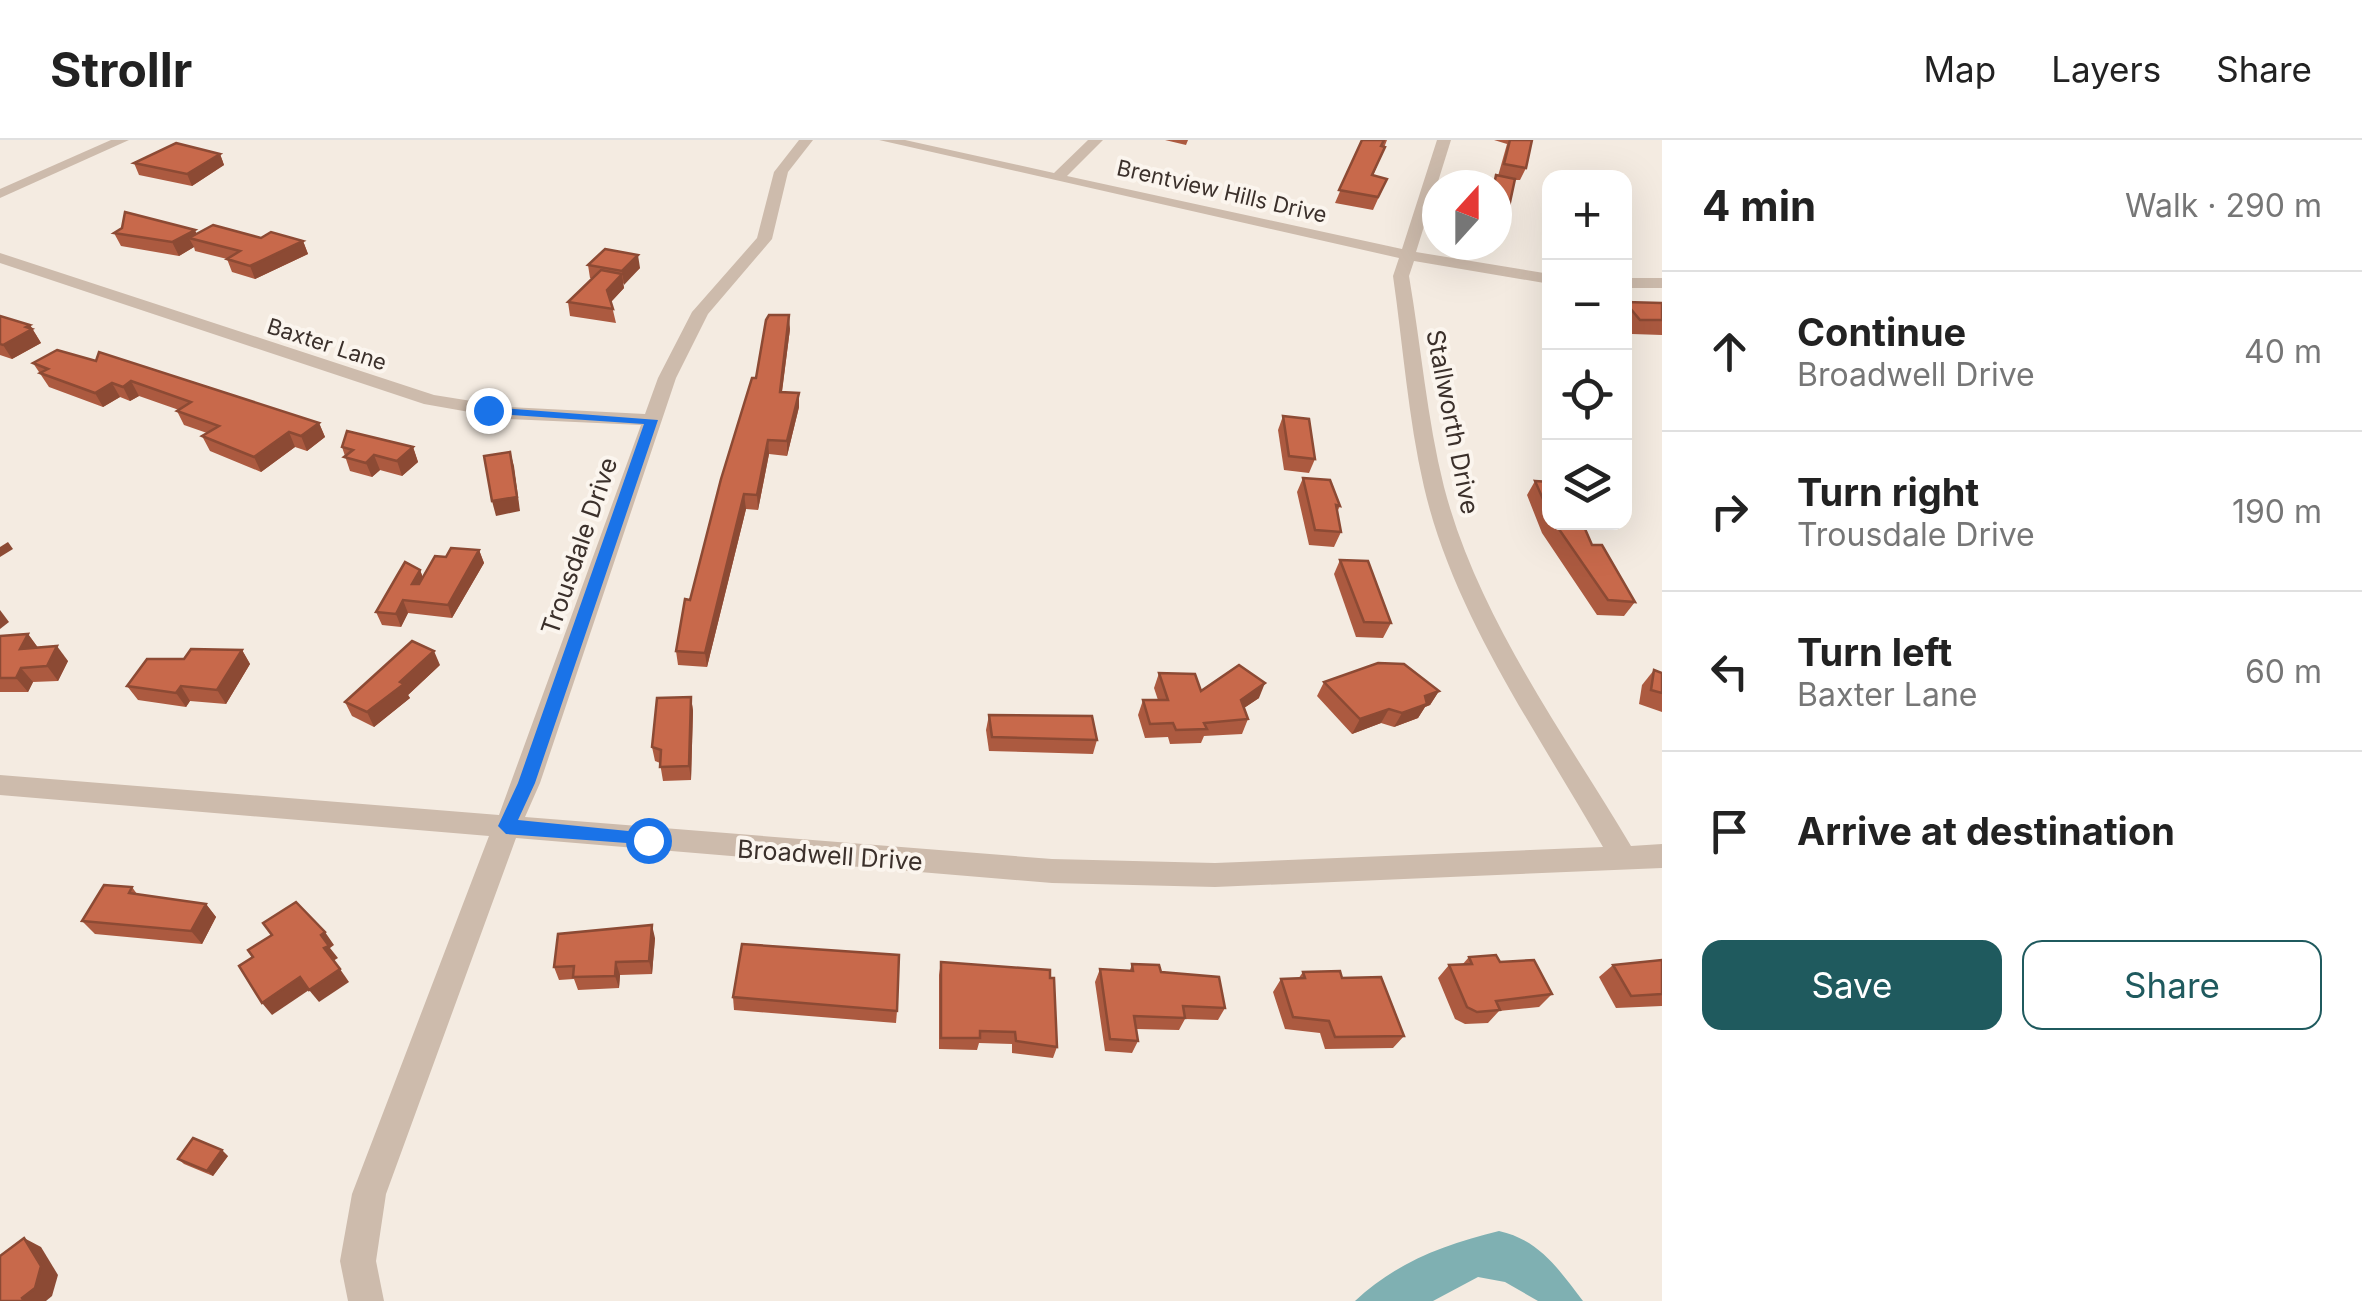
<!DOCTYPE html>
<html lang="en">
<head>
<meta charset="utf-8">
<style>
  :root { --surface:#fff; --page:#f6f6f6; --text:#222; --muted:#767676; --line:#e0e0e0; --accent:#1f5a5e }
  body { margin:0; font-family:Inter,sans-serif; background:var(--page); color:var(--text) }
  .controls { position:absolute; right:30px; top:30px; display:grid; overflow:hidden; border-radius:20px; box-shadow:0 10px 40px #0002 }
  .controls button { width:90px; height:90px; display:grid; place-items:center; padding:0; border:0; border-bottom:2px solid var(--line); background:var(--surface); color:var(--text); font:50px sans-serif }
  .compass { position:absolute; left:1422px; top:30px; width:90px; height:90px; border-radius:50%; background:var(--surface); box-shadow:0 10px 40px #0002; rotate:21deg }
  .stop { position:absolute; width:30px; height:30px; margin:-22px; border:8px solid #1a73e8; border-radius:50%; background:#fff }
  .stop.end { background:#1a73e8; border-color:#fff; box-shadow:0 2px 10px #0008 }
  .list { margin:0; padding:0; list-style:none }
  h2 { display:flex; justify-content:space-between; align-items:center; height:130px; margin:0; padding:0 40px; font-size:42px }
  h2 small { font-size:32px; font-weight:400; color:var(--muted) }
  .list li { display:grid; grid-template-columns:65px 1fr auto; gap:30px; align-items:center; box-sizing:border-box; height:160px; padding:0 40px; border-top:2px solid var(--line) }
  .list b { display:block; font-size:38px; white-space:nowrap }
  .list p { margin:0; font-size:32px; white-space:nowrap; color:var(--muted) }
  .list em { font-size:32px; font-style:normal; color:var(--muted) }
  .actions { display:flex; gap:20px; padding:30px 40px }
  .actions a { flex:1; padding:22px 0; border:2px solid var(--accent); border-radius:20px; text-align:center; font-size:35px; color:var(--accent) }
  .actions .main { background:var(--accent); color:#fff }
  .icon { flex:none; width:55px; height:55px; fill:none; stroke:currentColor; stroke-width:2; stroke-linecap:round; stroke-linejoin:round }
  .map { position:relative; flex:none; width:1662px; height:1161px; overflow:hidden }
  header { display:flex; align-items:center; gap:60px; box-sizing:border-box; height:140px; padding:0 50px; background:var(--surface); border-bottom:2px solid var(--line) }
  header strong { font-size:48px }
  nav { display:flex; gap:55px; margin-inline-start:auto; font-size:35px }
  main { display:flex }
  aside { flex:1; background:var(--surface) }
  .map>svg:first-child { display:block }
  .water { fill:#7fb0b2 }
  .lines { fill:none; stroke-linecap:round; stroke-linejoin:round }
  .minor { fill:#cdbbac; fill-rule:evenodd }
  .wall { fill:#ac5a40 }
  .shaded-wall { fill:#8c4a34 }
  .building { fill:#c8694b; stroke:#8c4a34; stroke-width:2.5 }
  .route { fill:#1a73e8 }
  .labels { text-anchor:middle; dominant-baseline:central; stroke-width:8; stroke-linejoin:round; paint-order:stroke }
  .far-street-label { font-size:22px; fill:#3b302b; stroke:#fbf5ee }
  .street-label { font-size:25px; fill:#3b302b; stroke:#fbf5ee }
</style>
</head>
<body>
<header>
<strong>Strollr</strong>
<nav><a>Map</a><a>Layers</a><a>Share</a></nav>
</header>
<main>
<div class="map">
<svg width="1662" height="1161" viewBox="0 0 1662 1161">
  <rect width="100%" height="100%" fill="#f4ebe1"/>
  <path class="water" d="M1499,1091C1540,1100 1559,1130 1583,1161H1538L1505,1142L1478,1137L1433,1161H1355C1398,1121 1444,1105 1499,1091Z"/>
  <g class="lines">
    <g class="minor">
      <polygon points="111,0 129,0 0,58 0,49"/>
      <path d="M799,0H813L788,32L772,99L708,174L676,238L540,643L525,677L1052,719L1215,723L1603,707C1538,593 1454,476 1424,347C1408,278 1403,205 1393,136L1399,118L879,0H905L1054,33L1088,0H1103L1067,36L1402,109L1437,0H1451L1416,112L1550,134V144L1414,121L1409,136C1421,206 1427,279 1444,347C1478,477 1563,592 1631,706L1662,704V728L1215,747L1052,743L516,698L386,1054L376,1121L384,1161H348L340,1121L352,1054L489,696L0,655V635L499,675L641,285L509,279L424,264L0,123V113L434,255L509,267L645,274L658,238L692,172L757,98L774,32Z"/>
      <rect x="1624" y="138" width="38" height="10"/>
    </g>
  </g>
  <g class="wall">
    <polygon points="1165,0 1188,0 1186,5"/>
    <polygon points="1362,0 1387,0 1373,36 1387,39 1373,70 1335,63"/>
    <polygon points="1494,0 1532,0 1526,28 1520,40 1515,40 1504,90 1498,103 1497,45 1492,45 1496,35 1498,36 1507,4"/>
    <polygon points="220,14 224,25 192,46 139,35 134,23"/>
    <polygon points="114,93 197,94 303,101 308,114 255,139 232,132 227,119 195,111 194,107 179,116 121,106"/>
    <polygon points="588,125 640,128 623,144 624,148 611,162 616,183 570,176 568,162 592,139 590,138"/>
    <polygon points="1625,162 1662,163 1662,195 1632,194 1624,185"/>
    <polygon points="0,176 30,185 41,203 12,219 0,215"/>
    <polygon points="790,189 782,252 799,267 787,316 769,314 758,370 746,369 707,527 678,525 676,511 756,238"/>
    <polygon points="57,210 319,283 325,297 307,311 295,307 261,332 210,311 202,296 207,293 184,285 177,271 179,270 139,256 130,261 120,257 103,267 49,247 33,223"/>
    <polygon points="1283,276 1315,319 1309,333 1284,330 1278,290"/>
    <polygon points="342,307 413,307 418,322 402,336 380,330 372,337 350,331"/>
    <polygon points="1303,338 1340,366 1337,372 1341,392 1334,407 1309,405 1297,352"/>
    <polygon points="1535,341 1550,342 1550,382 1582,382 1592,405 1635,462 1624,476 1597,475 1542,393 1527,355"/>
    <polygon points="479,410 484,423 452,478 408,473 401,487 382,485 376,472 420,430 423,438 446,417"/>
    <polygon points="1340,420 1391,483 1383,498 1356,497 1334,434"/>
    <polygon points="28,494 38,508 68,521 58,541 33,542 28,552 0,552 0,496"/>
    <polygon points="242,510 250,524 226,564 190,561 186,567 138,560 127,546 184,519"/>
    <polygon points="440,525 408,555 410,558 374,587 352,576 345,562"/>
    <polygon points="1654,530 1662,533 1662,572 1639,564 1642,545"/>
    <polygon points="1159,533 1201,551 1259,558 1244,568 1248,579 1242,594 1204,596 1201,603 1170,604 1168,597 1145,598 1138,575 1143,560 1158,560 1154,548"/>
    <polygon points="1324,542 1439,551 1430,565 1425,567 1418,578 1394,587 1381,583 1352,594 1317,556"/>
    <polygon points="691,557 693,571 691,640 663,641 660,623 655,621 652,607"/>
    <polygon points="989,575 1097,600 1093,614 989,611 986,590"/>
    <polygon points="132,747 137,754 206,764 216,777 202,804 95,794 82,781"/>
    <polygon points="655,798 652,834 620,835 619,848 578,850 574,839 559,840 554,827"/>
    <polygon points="1469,817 1500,822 1552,854 1539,867 1499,871 1488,883 1465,884 1455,879 1438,838 1449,825 1462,825"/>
    <polygon points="1662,820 1662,866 1616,868 1599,837 1613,825"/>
    <polygon points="941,822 1057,907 1053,918 1012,913 1012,904 979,903 977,910 939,909 939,835"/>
    <polygon points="1132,824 1161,832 1225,868 1218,880 1185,879 1179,890 1136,889 1138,901 1132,913 1105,911 1095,842 1100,829 1130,830"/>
    <polygon points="1303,832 1342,838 1404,896 1393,908 1325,909 1320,893 1285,889 1273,852 1281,839 1298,839"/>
    <polygon points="733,857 897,871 896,883 734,870"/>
    <polygon points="228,1016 213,1036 184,1024 178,1019"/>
  </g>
  <g class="shaded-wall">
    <polygon points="220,14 224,25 192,46 187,34"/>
    <polygon points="195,90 200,101 189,98 194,107 179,116 172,102"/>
    <polygon points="303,101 308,114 255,139 250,126"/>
    <polygon points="638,115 640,128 624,145 622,131"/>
    <polygon points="622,134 624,148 609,164 607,150"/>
    <polygon points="789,175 790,189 780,266 780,252"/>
    <polygon points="30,185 41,203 12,219 3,205"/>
    <polygon points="131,241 139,256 130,261 123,247"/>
    <polygon points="112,243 120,257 103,267 95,253"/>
    <polygon points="799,253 799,267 787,316 787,301"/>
    <polygon points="319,283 325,297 307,311 301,296"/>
    <polygon points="289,292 295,307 261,332 254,317"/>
    <polygon points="768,300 769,314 758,370 757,355"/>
    <polygon points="413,307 418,322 402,336 397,321"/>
    <polygon points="510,312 514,326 520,371 496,376 492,361"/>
    <polygon points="374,315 380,330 372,337 366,323"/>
    <polygon points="744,354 746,369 707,527 705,513"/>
    <polygon points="8,402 13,409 0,417 0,407"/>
    <polygon points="479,410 484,423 452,478 448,465"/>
    <polygon points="420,430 425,443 417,457 412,444"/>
    <polygon points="403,460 408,473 401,487 396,474"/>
    <polygon points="0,470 9,482 0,489"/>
    <polygon points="28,494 39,509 20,509"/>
    <polygon points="57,506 68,521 58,541 47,526"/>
    <polygon points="242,510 250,524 226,564 217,550"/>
    <polygon points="434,511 440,525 408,555 410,558 374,587 367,572"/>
    <polygon points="21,528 33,542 28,552 16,538"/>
    <polygon points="1265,543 1259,558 1235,574 1241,560"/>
    <polygon points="181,546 190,561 186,567 176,553"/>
    <polygon points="1439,551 1430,565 1425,567 1418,578 1394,587 1402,573 1425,556"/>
    <polygon points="691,557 693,571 691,640 689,626"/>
    <polygon points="1389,569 1381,583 1352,594 1360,579"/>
    <polygon points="206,764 216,777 202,804 191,791"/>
    <polygon points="652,785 655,798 652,834 649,821"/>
    <polygon points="325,792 334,805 330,808 338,818 333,821 324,808 321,795"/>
    <polygon points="616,822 620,835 619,848 615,836"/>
    <polygon points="340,829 349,842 319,862 309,850"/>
    <polygon points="300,837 309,850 272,875 262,863"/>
    <polygon points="222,1010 228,1016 213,1036 207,1031"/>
    <polygon points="24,1098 41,1107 58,1135 52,1156 46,1161 24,1161 22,1158"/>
  </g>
  <g class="building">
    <polygon points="1362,0 1384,0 1381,6 1385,7 1372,35 1387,39 1378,57 1339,50"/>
    <polygon points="1510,0 1532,0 1526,28 1504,24"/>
    <polygon points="176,3 220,14 187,34 134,23"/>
    <polygon points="1496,35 1515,39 1504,90 1497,88 1497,45 1494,45"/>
    <polygon points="125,72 195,90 172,102 114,93 122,88"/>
    <polygon points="213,85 261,98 271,92 303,101 250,126 227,119 240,111 189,98"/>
    <polygon points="605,109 638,115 622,131 588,125"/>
    <polygon points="601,130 622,134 607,150 613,169 568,162"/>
    <polygon points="1625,162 1662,163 1662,180 1640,180"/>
    <polygon points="769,175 789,175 780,252 799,253 787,301 768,300 757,355 744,354 705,513 676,511 685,459 690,460 721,339 752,238 756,238 766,180"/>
    <polygon points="0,176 30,185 26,187 32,189 3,205 0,204"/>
    <polygon points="57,210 96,221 99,212 319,283 301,296 289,292 254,317 202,296 219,286 177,271 191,262 131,241 123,247 112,243 95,253 40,233 48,229 33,223"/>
    <polygon points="1283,276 1309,279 1315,319 1289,316"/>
    <polygon points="347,291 413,307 397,321 374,315 366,323 344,317 353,310 342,307"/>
    <polygon points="510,312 517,357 492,361 484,316"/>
    <polygon points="1303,338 1330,340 1340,366 1336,365 1341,392 1315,390"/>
    <polygon points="1535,341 1550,342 1550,375"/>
    <polygon points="1554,382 1582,382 1592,405 1602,405 1635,462 1608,460"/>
    <polygon points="451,408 479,410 448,465 403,460 396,474 376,472 405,422 420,430 412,444 419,444 435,416 446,417"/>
    <polygon points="1340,420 1368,421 1391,483 1364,482"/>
    <polygon points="28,494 20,509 57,506 47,526 21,528 16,538 0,538 0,496"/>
    <polygon points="412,501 434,511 400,542 404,544 367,572 345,562"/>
    <polygon points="191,509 242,510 217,550 181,546 176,553 127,546 147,519 184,519"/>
    <polygon points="1378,523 1404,524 1439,551 1425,556 1427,564 1402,573 1389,569 1360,579 1324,542"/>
    <polygon points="1239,525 1265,543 1241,560 1248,579 1204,583 1207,589 1176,590 1173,583 1150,584 1143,560 1168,560 1159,533 1195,534 1201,551"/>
    <polygon points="1654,530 1662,533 1662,553 1651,550"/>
    <polygon points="691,557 689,626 660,627 661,610 652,607 657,558"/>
    <polygon points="989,575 1092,576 1097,600 992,597"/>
    <polygon points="104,745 132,747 129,753 206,764 191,791 82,781"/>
    <polygon points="296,762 325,792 321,795 329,806 324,808 340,829 309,850 300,837 262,863 239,826 253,817 248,810 272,795 263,783"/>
    <polygon points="652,785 649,821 616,822 615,836 573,837 574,826 554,827 558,794"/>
    <polygon points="742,804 899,815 897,871 733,857"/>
    <polygon points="1496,815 1500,822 1534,820 1552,854 1496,861 1500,870 1477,872 1467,867 1449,825 1472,824 1469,817"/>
    <polygon points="1662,820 1662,854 1631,856 1613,825"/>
    <polygon points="941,822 1050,830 1050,838 1054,838 1057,907 1016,901 1015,892 980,891 980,898 941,898"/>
    <polygon points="1132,824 1159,825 1161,832 1219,837 1225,868 1183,866 1185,878 1134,876 1138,901 1110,899 1100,829 1133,831"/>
    <polygon points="1340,831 1342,838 1381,837 1404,896 1335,897 1329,881 1293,877 1281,839 1305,838 1303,832"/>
    <polygon points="193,998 222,1010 207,1031 178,1019"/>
    <polygon points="24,1098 41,1126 35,1148 22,1158 24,1161 0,1161 0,1116"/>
  </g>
  <polygon class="route" points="488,267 658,280 535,643 518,680 648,693 654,695 654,705 506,694 498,686 518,643 644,284 483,273"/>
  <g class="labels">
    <g class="far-street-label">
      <text transform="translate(1222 51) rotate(13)">Brentview Hills Drive</text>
      <text transform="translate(327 204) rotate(18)">Baxter Lane</text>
    </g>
    <g class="street-label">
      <text transform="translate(1453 282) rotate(79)">Stallworth Drive</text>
      <text transform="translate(579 406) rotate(-71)">Trousdale Drive</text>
      <text transform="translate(830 715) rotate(4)">Broadwell Drive</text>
    </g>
  </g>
</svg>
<div class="controls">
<button>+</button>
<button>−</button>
<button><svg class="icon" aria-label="locate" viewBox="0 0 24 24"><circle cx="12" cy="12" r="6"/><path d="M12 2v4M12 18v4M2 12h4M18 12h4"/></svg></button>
<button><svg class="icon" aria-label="layers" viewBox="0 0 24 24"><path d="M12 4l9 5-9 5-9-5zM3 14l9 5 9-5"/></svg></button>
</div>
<svg class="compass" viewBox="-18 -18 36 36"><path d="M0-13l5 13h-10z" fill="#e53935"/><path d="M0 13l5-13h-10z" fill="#767676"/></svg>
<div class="stop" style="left:648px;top:700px"></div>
<div class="stop end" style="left:488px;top:270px"></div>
</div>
<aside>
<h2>4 min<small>Walk · 290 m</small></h2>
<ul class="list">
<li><svg class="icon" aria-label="ahead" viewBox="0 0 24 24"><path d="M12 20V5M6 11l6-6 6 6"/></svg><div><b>Continue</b><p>Broadwell Drive</p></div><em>40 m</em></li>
<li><svg class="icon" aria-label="right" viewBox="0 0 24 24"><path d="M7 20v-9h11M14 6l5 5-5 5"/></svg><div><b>Turn right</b><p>Trousdale Drive</p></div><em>190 m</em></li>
<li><svg class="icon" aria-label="left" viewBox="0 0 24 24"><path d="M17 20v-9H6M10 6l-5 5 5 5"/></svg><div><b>Turn left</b><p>Baxter Lane</p></div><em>60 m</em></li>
<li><svg class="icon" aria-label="arrive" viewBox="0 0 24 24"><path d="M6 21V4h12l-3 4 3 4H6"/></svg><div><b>Arrive at destination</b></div></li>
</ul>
<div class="actions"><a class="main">Save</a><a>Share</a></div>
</aside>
</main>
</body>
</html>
